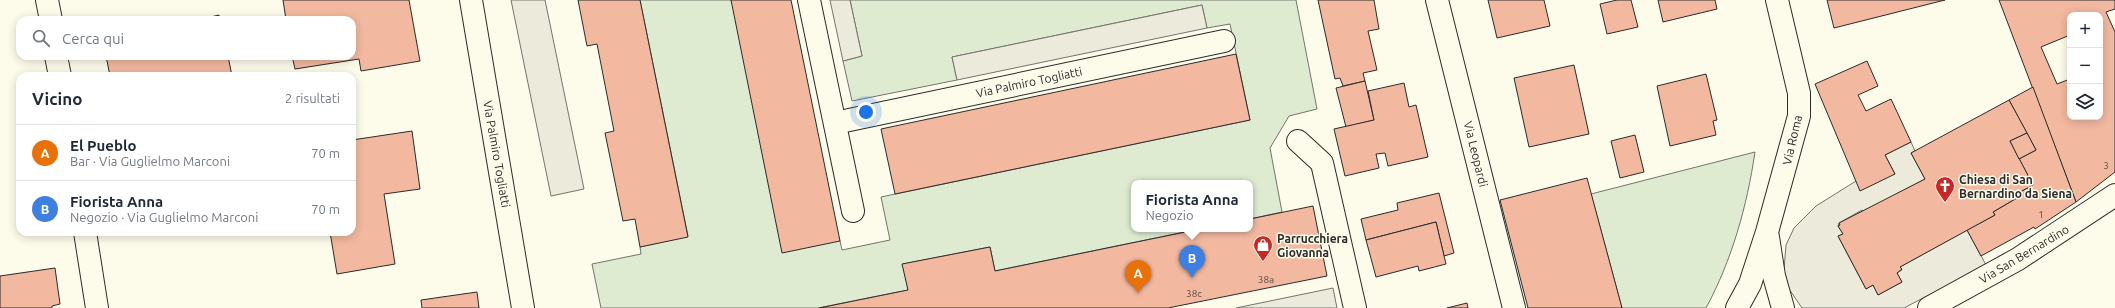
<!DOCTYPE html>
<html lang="it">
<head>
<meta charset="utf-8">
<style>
  :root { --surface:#fff; --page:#f2f2f3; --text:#1f2937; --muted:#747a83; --line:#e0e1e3; --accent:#1a73e8 }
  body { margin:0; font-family:Ubuntu,sans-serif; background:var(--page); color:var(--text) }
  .controls { position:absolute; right:12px; top:12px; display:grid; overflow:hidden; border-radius:8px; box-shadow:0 2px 10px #0003 }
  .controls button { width:36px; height:36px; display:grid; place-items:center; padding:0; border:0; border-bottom:1px solid var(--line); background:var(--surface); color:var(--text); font:20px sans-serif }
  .you { position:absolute; left:866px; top:112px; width:14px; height:14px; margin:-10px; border:3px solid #fff; border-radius:50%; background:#1a73e8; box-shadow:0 0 0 6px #1a73e833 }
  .badge { display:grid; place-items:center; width:26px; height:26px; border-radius:50%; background:var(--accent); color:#fff; font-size:13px; font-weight:700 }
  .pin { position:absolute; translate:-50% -33px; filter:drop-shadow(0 1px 2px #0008) }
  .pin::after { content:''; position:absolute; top:21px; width:14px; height:12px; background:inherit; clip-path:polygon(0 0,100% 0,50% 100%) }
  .popup { position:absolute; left:1131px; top:180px; width:122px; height:52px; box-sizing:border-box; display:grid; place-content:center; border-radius:8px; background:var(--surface); filter:drop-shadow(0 1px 3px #0005); font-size:13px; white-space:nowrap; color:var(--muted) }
  .popup b { font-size:15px; color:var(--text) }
  .popup::after { content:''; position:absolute; left:50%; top:100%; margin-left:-8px; border:8px solid transparent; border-top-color:var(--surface) }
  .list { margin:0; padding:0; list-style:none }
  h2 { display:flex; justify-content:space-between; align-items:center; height:52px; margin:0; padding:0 16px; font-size:17px }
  h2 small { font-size:13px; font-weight:400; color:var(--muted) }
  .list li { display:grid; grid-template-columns:26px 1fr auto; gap:12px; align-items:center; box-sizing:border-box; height:56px; padding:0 16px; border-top:1px solid var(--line) }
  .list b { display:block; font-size:15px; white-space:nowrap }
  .list p { margin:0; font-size:13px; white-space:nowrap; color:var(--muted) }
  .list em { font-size:13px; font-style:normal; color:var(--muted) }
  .icon { flex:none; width:22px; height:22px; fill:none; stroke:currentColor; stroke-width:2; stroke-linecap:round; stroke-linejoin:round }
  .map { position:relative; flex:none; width:2115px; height:308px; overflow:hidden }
  .search { position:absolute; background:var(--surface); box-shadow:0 2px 10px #0003; left:16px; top:16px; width:340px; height:44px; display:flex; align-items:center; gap:10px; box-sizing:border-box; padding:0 14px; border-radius:12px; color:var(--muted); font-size:15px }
  .panel { position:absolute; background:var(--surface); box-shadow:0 2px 10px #0003; left:16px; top:72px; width:340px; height:164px; border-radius:12px }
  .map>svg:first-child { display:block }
  .green { fill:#deebd1; stroke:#74746e }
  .parking { fill:#eceadb; stroke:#74746e }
  .building { fill:#f2b8a0; stroke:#2b2b2b; fill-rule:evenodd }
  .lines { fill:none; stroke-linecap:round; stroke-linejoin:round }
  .street-casing { stroke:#2b2b2b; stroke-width:24 }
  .street { stroke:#fdfbea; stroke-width:22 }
  .labels { text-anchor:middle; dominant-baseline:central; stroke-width:3; stroke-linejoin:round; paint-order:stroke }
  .number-label { font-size:10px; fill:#5d4e48 }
  .street-label { font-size:12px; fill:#2b2b2b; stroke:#fdfbea }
  .poi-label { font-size:12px; font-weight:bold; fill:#2b2b2b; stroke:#fdfbea; text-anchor:start }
</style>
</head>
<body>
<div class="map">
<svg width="2115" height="308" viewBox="0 0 2115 308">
  <rect width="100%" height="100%" fill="#fdfbea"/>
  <g class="green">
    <polygon points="640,0 731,0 840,241 842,250 890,240 881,197 1250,120 1230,24 1207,28 1202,5 952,57 957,80 852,101 843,61 862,56 850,0 1296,0 1317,109 1289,116 1270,148 1282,212 1250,219 1250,183 1134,183 1134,229 1199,229 995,271 990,247 903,264 908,290 818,308 601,308 592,264 641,254 640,247 688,236"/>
    <path d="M1755,152C1747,206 1732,260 1706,308H1622L1591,194Z"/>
  </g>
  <g class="parking">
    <polygon points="511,0 545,0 584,189 551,196"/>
    <polygon points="830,0 850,0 862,56 843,61"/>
    <polygon points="1202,5 1207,28 957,80 952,57"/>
    <polygon points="1911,142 1915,151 1911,153 1925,179 1864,212 1862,210 1839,223 1838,226 1843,234 1838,236 1866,289 1873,285 1878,295 1902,282 1897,273 1902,270 1900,267 1967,230 1986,265 1904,308 1802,308 1789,289 1784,270 1786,245 1794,228 1816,206 1856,181 1895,174 1885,155"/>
    <polygon points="1333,288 1337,308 1236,308"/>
  </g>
  <g class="building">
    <polygon points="283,0 409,0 420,61 361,71 359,59 295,69 292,56 352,56 352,20 286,20"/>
    <polygon points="578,0 640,0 688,237 640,247 635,219 623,221 605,133 614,131 597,44 587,46"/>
    <polygon points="731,0 791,0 840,241 782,253"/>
    <polygon points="1318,0 1374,0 1379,29 1368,31 1377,70 1363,73 1365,81 1343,86 1340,78 1335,79"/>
    <polygon points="1488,0 1544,0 1550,26 1497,38"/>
    <polygon points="1617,0 1631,0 1638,27 1607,34 1600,4"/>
    <polygon points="1658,0 1715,0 1717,9 1663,22"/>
    <polygon points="1827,0 1945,0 1834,28"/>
    <path d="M1999,0H2115V9L2106,12L2115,32V172L2076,202ZM2070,15H2100V117H2070V79L2057,84L2041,47L2070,35Z"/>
    <polygon points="219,15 220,20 198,20"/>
    <polygon points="1236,54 1250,120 895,194 881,129"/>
    <polygon points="106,56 228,56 232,76 110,76"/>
    <polygon points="1867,61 1878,86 1858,95 1866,111 1891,99 1911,142 1885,155 1895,174 1860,191 1815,84"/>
    <polygon points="1574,65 1589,134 1529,147 1514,78"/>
    <polygon points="1706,74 1717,120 1713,121 1716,135 1670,146 1657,86"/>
    <polygon points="1365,81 1374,120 1346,127 1336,88"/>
    <polygon points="1404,83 1409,107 1416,105 1428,157 1388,166 1385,153 1376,154 1379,168 1345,176 1334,129 1374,120 1368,91"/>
    <polygon points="2033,87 2076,202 2035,229 2034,227 1981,256 1967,230 1995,215 1993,212 2022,195 2020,192 2033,185 2019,159 2036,150 2009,100"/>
    <polygon points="2009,100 2027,133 2010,141 2033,185 2020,192 2022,195 1993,212 1995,215 1900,267 1902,269 1897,273 1902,282 1878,295 1873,285 1866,289 1838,236 1843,234 1838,226 1840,225 1839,223 1925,179 1911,153"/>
    <polygon points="412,131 420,189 384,194 395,264 337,274 330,232 352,232 352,140"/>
    <polygon points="2027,133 2036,150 2019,159 2010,141"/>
    <polygon points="1635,135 1644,172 1620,178 1611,141"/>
    <polygon points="1587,178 1622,308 1528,308 1500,200"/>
    <polygon points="1439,193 1454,253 1444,256 1436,222 1366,240 1361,219 1398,210 1397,203"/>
    <polygon points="1313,206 1327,276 1168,308 819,308 908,290 902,264 990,247 995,271 1200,229 1250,229 1250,219"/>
    <polygon points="1436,222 1446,264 1419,271 1418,266 1376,277 1366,240"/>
    <polygon points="55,268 60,304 52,306 52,308 0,308 0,276"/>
    <polygon points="477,292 479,308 422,308 421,300"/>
    <polygon points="1467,303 1468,308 1447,308"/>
  </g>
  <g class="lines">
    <defs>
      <g id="street">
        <polyline points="47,0 51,20"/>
        <polyline points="471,0 523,308"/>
        <polyline points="809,0 853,211"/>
        <polyline points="1437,0 1514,308"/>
        <polyline points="56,56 60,76"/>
        <polyline points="835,123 1224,41"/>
        <polyline points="1298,141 1322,163 1355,308"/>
        <polyline points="85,232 97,308"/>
        <polyline points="1768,237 1774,276 1783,308"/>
        <polyline points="1737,308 1750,284 1767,232 1799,116 1799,93 1777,0"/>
        <polyline points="1929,308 2018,259 2115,195"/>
      </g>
    </defs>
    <use href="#street" class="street-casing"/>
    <use href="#street" class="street"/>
  </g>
  <defs>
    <symbol id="church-pin" viewBox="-11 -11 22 30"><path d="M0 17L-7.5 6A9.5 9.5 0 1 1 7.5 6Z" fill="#c62828" stroke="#fdfbea"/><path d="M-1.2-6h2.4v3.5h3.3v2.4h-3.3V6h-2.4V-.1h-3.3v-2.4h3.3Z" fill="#fff"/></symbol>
    <symbol id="shop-pin" viewBox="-11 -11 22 30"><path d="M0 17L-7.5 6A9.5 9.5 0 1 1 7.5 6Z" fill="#c62828" stroke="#fdfbea"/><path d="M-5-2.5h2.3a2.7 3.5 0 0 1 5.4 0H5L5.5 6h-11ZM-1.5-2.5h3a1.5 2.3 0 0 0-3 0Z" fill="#fff"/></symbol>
  </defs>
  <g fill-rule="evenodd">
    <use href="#church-pin" x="1934" y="175" width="22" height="30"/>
    <use href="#shop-pin" x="1252" y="234" width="22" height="30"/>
  </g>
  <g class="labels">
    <g class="number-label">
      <text x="2106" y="165">3</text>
      <text x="2041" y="214">1</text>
      <text x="1266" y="279">38a</text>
      <text x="1194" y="293">38c</text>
    </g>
    <g class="street-label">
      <text transform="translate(1029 82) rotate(-12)">Via Palmiro Togliatti</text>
      <text transform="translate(1792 140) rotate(-77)">Via Roma</text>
      <text transform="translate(497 154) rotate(80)">Via Palmiro Togliatti</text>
      <text transform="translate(1476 154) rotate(76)">Via Leopardi</text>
      <text transform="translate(2024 254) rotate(-31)">Via San Bernardino</text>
    </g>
    <g class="poi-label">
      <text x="1959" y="179">Chiesa di San<tspan x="1959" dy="14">Bernardino da Siena</tspan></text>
      <text x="1277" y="238">Parrucchiera<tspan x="1277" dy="14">Giovanna</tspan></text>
    </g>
  </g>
</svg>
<div class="controls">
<button>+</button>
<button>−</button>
<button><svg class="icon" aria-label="layers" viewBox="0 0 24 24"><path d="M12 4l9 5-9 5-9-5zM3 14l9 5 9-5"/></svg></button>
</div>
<div class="you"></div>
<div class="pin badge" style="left:1138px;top:293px;background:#e8710a">A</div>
<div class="pin badge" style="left:1192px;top:278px;background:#3f7fe0">B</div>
<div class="popup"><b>Fiorista Anna</b>Negozio</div>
<div class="search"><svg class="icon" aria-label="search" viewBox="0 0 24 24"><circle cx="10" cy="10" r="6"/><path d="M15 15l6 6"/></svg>Cerca qui</div>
<section class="panel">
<h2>Vicino<small>2 risultati</small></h2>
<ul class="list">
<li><span class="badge" style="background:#e8710a">A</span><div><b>El Pueblo</b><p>Bar · Via Guglielmo Marconi</p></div><em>70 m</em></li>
<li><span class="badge" style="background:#3f7fe0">B</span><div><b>Fiorista Anna</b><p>Negozio · Via Guglielmo Marconi</p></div><em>70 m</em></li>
</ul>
</section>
</div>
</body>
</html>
